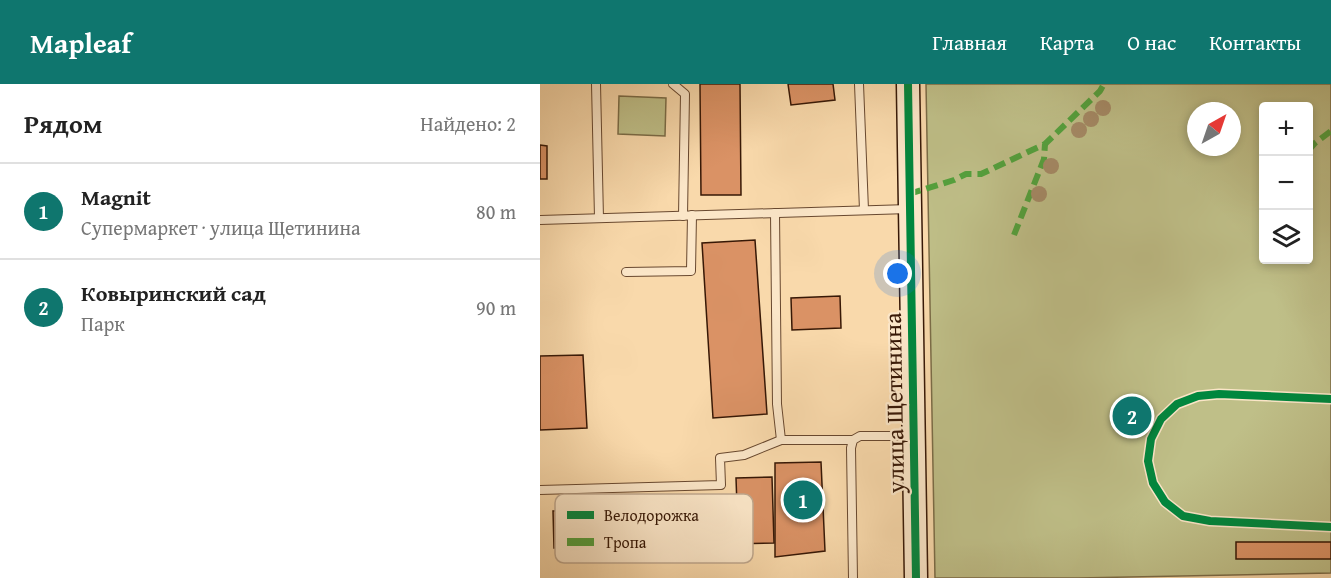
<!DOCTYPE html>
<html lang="ru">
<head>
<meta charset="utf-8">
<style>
  :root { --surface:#fff; --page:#f2f2f2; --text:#222; --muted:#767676; --line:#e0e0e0; --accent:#0f766e }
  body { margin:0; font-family:"Gentium Book Plus",serif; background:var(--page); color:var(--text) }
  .controls { position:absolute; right:18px; top:18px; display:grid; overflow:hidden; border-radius:6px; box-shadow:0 3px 9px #0003 }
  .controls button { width:54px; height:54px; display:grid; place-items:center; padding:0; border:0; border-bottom:2px solid var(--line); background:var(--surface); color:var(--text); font:30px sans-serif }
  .compass { position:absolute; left:647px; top:18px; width:54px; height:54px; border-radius:50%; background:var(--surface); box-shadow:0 3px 9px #0003; rotate:40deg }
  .you { position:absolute; left:358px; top:190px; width:21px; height:21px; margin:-15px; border:4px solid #fff; border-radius:50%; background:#1a73e8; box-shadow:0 0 0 9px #1a73e833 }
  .badge { display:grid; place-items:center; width:39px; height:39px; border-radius:50%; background:var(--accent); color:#fff; font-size:20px; font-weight:700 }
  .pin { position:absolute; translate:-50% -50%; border:3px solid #fff; box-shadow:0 2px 6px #0006 }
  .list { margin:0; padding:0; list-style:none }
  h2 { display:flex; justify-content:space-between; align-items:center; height:78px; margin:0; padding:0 24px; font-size:26px }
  h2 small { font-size:20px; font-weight:400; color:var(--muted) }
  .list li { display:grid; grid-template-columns:39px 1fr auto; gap:18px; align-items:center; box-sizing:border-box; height:96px; padding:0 24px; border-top:2px solid var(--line) }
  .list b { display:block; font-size:22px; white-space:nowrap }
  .list p { margin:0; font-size:20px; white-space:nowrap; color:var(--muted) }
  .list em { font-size:20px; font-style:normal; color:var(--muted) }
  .icon { flex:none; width:33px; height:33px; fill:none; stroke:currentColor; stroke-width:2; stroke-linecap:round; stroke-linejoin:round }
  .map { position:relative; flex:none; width:791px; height:494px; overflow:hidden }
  header { display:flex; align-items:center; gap:36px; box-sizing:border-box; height:84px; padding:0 30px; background:var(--accent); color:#fff }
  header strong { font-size:28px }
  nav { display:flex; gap:33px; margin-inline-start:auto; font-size:21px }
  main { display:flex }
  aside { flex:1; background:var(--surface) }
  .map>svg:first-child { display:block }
  .green { fill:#bfbf88; stroke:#7b6c47; stroke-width:1.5; fill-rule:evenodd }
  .building { fill:#da9265; stroke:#371806; stroke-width:1.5 }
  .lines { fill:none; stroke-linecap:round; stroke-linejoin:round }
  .lane-casing { stroke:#68482f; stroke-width:10 }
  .secondary-casing { stroke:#371806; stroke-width:25 }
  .lane { stroke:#fbe6c8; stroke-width:8 }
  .secondary { stroke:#fbe6c8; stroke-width:22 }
  .quiet { stroke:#53a13d; stroke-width:6; stroke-dasharray:12 6; stroke-linecap:butt }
  .cycleway-casing { stroke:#fbe6c8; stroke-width:11 }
  .cycleway { stroke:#00873e; stroke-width:8 }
  .tree { fill:#a58a66 }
  .labels { text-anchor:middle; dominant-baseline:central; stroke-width:4.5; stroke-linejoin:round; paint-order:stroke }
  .street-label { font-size:24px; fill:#371806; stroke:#fbe6c8 }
  .key { fill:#fbe6c8; stroke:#c0a88e; stroke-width:1.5 }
  .key-label { font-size:16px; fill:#371806 }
</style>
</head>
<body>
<header>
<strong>Mapleaf</strong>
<nav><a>Главная</a><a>Карта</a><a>О нас</a><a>Контакты</a></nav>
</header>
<main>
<aside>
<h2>Рядом<small>Найдено: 2</small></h2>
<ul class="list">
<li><span class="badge">1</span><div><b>Magnit</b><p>Супермаркет · улица Щетинина</p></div><em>80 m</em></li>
<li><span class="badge">2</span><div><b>Ковыринский сад</b><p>Парк</p></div><em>90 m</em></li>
</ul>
</aside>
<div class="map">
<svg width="791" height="494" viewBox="0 0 791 494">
  <rect width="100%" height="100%" fill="#f9d9ab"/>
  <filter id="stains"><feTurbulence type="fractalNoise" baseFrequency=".00333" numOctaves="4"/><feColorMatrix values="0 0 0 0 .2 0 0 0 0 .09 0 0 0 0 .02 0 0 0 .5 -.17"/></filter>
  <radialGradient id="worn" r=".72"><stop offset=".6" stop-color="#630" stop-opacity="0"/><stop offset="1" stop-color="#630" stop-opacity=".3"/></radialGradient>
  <g class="green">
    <path d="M386,0H791V489L538,494H395ZM724,22H768V176H724ZM656,27H692V63H656Z"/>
    <polygon points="79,12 126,14 125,52 78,50"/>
  </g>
  <g class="building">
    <polygon points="160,0 200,0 201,111 161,111"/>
    <polygon points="248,0 293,0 295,16 251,21"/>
    <polygon points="0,61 7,62 7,95 0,95"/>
    <polygon points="215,156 227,330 173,334 162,159"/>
    <polygon points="300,212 301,244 252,246 251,214"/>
    <polygon points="43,271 47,344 0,346 0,272"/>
    <polygon points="281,378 285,467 235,473 235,379"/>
    <polygon points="232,393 234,459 14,464 13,427 197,422 196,394"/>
    <rect x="696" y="458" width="95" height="17"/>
  </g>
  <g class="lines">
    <defs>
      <g id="lane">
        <polyline points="56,0 59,134"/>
        <polyline points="133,0 145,10 143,132"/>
        <polyline points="319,0 324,126"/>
        <polyline points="235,129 237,320 241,356"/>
        <polyline points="0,136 369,125"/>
        <polyline points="86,188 151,187 152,131"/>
        <polyline points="0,406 181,401 180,374 204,371 241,356 313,356"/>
        <polyline points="313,494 311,364 313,356 320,352 372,352"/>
      </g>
      <polyline id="secondary" points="368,0 376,494"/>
    </defs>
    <use href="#lane" class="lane-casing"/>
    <use href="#secondary" class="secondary-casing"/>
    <use href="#lane" class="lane"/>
    <use href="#secondary" class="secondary"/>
    <g class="quiet">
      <polyline points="768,67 775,59 791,47"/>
      <polyline points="369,110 414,96 426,90 441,90 505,60 560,7 564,0"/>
      <polyline points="474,151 504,75 505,60"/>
    </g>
    <defs>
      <g id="cycleway">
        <polyline points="368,0 376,494"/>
        <polyline points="791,315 679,310 658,312 637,320 621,335 611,355 608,377 613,399 625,418 643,432 670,437 791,443"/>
      </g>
    </defs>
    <use href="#cycleway" class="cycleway-casing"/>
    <use href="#cycleway" class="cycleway"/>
  </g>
  <g class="tree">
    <circle cx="563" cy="24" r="8"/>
    <circle cx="551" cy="35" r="8"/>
    <circle cx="539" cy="46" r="8"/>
    <circle cx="511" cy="82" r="8"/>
    <circle cx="499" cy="110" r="8"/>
  </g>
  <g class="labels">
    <g class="street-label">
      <text transform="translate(354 319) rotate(-91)">улица Щетинина</text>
    </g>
  </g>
  <rect x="15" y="410" width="198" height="69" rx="9" class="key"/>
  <rect x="27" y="427" width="27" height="8" fill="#00873e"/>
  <rect x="27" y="454" width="27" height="8" fill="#53a13d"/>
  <g class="key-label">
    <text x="64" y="437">Велодорожка</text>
    <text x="64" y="464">Тропа</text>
  </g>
  <rect width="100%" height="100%" filter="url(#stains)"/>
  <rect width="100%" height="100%" fill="url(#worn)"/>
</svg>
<div class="controls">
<button>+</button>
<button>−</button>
<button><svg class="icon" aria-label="layers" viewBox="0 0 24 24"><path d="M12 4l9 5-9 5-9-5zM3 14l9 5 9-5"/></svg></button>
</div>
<svg class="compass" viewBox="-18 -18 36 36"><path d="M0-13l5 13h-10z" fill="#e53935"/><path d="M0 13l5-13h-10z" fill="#767676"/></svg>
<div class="you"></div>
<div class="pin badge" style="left:263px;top:416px">1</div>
<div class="pin badge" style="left:592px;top:332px">2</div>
</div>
</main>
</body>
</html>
